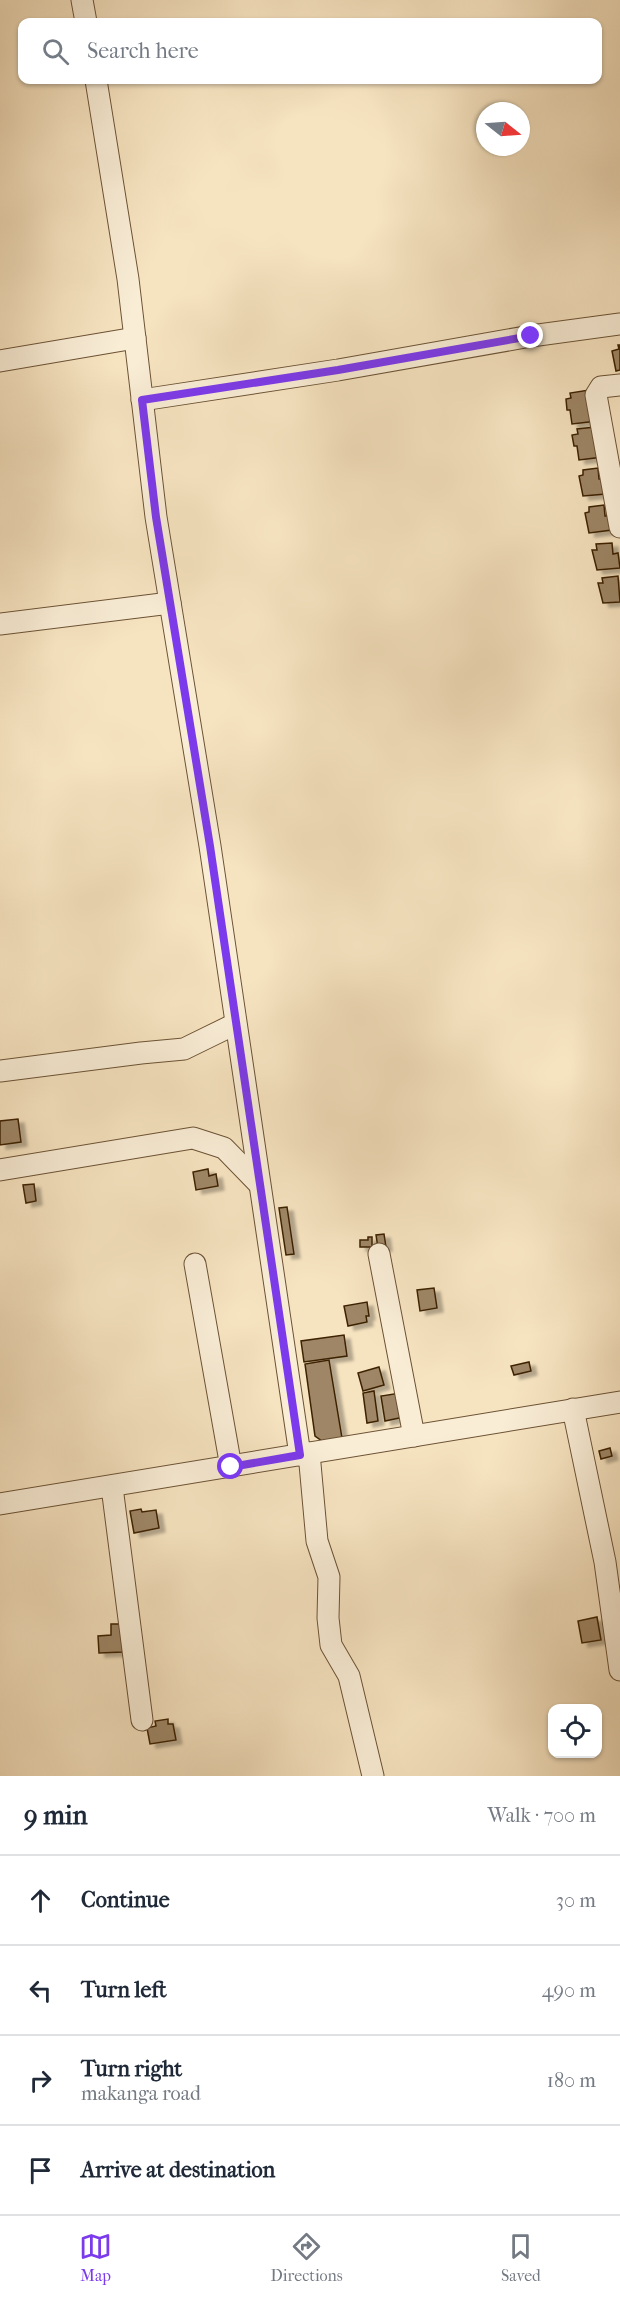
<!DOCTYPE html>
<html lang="en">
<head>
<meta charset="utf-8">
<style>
  :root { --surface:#fff; --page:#f6f6f7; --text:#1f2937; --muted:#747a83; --line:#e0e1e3; --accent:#7c3aed }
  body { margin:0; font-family:"IM FELL French Canon",serif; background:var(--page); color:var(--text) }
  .controls { position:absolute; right:18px; bottom:18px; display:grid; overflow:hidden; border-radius:12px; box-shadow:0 2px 4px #0004 }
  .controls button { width:54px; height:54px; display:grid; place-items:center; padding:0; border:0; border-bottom:2px solid var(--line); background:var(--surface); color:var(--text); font:30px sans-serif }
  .compass { position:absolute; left:476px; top:102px; width:54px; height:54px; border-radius:50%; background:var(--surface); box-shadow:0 2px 4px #0004; rotate:107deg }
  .stop { position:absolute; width:18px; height:18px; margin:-14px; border:4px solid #7c3aed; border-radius:50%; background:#fff }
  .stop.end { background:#7c3aed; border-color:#fff; box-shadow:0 2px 6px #0008 }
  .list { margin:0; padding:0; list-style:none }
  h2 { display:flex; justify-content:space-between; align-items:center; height:78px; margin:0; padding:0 24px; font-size:26px }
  h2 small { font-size:20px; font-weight:400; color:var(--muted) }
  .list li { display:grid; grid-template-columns:39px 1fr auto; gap:18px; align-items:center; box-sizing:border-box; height:90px; padding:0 24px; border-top:2px solid var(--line) }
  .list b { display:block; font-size:22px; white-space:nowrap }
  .list p { margin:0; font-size:20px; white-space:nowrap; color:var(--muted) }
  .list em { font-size:20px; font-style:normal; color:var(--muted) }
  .icon { flex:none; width:33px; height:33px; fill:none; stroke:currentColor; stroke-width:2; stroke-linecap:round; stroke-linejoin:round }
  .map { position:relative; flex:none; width:620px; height:1776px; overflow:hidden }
  .search { position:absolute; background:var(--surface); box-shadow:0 2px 4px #0004; left:18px; right:18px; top:18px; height:66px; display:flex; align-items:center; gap:15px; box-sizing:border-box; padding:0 21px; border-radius:12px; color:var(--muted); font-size:22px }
  .sheet { height:438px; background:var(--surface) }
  nav { display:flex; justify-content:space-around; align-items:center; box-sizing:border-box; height:84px; border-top:2px solid var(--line); background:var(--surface); font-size:16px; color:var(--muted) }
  nav a { display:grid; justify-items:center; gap:3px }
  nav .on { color:var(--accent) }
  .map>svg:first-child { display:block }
  .building { fill:#9e8666; stroke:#3e2205; stroke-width:1.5; filter:url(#shadow) }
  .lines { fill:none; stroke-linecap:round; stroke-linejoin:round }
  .minor-casing { stroke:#6c5234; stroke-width:23 }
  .minor { stroke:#f9edd6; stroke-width:21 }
  .route { stroke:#7c3aed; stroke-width:8 }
</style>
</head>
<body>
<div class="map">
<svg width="620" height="1776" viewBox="0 0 620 1776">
  <defs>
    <filter id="shadow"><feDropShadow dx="6" dy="4" stdDeviation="1.5" flood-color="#0004"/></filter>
  </defs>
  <rect width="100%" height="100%" fill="#f6e3c0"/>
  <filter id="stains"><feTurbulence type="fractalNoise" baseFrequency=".00333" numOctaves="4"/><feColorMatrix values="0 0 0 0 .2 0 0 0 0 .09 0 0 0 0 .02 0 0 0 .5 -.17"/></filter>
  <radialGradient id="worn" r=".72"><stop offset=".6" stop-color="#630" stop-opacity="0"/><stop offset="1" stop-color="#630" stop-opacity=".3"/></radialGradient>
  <g class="building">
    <polygon points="618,345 620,345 620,370 616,371 612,351 619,349"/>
    <polygon points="589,390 597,421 572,424 570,410 567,410 566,399 571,398 570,393"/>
    <polygon points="595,427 603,457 579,460 577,446 574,446 572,435 578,434 577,429"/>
    <polygon points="598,468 599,479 605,479 606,494 583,496 579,476 583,475 583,470"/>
    <polygon points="604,505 605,516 611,516 612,530 589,533 585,513 589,512 589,507"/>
    <polygon points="612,543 613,554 618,553 620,568 597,570 592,550 597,550 596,544"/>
    <polygon points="618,576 620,602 603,603 598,583 603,583 602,578"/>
    <polygon points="18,1119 21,1142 0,1145 0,1121"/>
    <polygon points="208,1169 209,1176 216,1174 218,1186 196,1190 193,1172"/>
    <polygon points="34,1184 36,1201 26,1203 23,1185"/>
    <polygon points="287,1207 294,1254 286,1255 279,1208"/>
    <polygon points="384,1234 386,1247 378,1248 376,1235"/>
    <polygon points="368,1237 372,1237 372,1247 360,1247 360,1240 368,1240"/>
    <polygon points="434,1288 437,1308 420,1311 417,1290"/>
    <polygon points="367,1302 369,1316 366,1316 367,1322 348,1326 344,1306"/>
    <polygon points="344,1335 347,1356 304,1362 301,1341"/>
    <polygon points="329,1360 342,1438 322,1441 315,1436 305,1364"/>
    <polygon points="529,1362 531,1371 514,1375 511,1366"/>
    <polygon points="379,1367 384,1385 363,1391 358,1373"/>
    <polygon points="374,1391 378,1421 367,1423 363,1393"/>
    <polygon points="400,1393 404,1417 385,1421 381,1396"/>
    <polygon points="610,1448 612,1456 601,1459 599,1451"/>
    <polygon points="141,1509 142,1512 156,1510 159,1528 134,1533 130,1511"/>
    <polygon points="597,1617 601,1640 582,1643 578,1621"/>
    <polygon points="111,1624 122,1624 123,1652 99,1653 98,1636 111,1635"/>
    <polygon points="168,1719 168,1724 173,1724 176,1740 150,1744 147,1728 156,1726 155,1721"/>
  </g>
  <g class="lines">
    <defs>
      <g id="minor">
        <polyline points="82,0 86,22"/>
        <polyline points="96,80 128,279 156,517 210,846 300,1455"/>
        <polyline points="0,361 135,338"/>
        <polyline points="620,385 601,387 596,395 620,527"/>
        <polyline points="142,400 338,370 531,336 620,324"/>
        <polyline points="0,624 170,603"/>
        <polyline points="0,1071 141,1053 184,1049 235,1024"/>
        <polyline points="0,1170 193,1138 224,1148 258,1183"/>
        <polyline points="379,1254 414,1436"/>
        <polyline points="195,1264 231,1467"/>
        <polyline points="573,1409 605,1562 620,1670"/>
        <polyline points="309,1453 317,1541 329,1577 328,1618 331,1645 349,1676 373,1776"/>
        <polyline points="112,1487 142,1720"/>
        <polyline points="0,1504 620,1402"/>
      </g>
    </defs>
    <use href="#minor" class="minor-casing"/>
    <use href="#minor" class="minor"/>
  </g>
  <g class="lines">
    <polyline class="route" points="231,1467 300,1455 210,846 156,517 142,400 338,370 531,336"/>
  </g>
  <rect width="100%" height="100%" filter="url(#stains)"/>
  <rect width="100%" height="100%" fill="url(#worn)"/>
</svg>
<div class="controls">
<button><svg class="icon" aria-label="locate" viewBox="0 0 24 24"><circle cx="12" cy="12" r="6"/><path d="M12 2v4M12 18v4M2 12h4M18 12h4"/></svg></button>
</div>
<svg class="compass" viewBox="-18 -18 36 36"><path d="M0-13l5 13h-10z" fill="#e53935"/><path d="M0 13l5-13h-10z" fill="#747a83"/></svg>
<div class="stop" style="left:231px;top:1467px"></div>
<div class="stop end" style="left:531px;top:336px"></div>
<div class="search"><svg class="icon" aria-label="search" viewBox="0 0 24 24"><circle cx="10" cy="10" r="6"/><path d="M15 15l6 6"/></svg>Search here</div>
</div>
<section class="sheet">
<h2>9 min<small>Walk · 700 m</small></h2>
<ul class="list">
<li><svg class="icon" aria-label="ahead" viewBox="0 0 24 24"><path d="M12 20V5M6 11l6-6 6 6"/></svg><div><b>Continue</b></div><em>30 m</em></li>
<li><svg class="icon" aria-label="left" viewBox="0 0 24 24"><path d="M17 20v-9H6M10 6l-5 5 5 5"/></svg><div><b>Turn left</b></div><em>490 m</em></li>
<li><svg class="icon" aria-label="right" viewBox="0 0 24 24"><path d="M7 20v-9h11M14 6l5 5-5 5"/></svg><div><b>Turn right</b><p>makanga road</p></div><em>180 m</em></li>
<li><svg class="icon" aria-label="arrive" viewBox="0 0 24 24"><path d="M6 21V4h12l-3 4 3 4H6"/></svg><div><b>Arrive at destination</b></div></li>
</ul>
</section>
<nav>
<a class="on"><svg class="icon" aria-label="map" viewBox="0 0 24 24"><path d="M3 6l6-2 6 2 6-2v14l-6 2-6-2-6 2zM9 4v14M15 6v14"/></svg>Map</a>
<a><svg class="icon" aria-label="directions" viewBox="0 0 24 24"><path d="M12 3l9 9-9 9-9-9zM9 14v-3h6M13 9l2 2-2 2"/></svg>Directions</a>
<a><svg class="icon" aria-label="saved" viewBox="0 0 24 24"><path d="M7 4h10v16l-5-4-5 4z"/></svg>Saved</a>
</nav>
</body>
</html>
